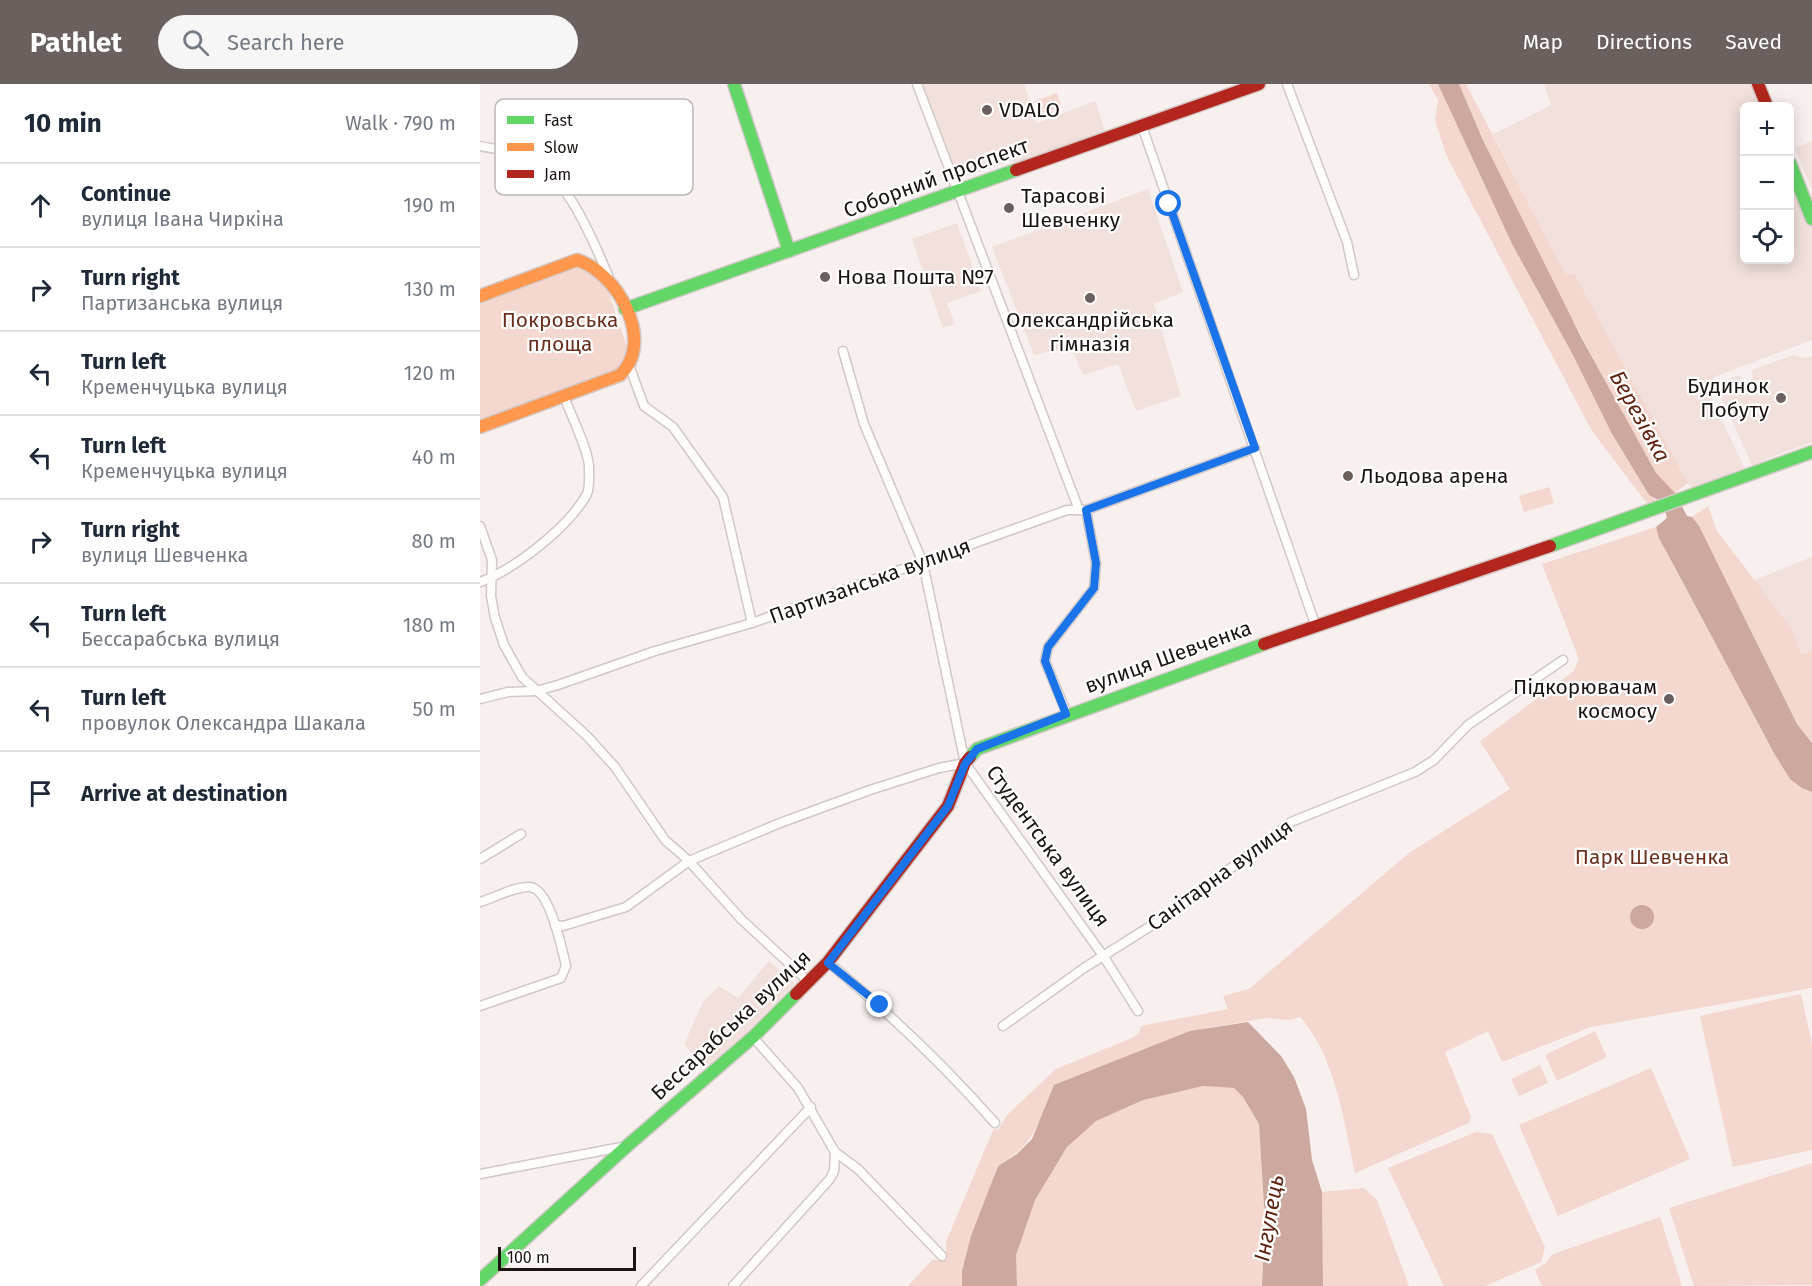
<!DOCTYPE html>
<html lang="en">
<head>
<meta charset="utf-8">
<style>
  :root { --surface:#fff; --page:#f6f6f7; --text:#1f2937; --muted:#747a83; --line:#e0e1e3; --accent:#6a605e }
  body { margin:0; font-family:"Fira Sans",sans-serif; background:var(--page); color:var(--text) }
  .controls { position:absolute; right:18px; top:18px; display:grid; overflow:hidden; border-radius:9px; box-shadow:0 3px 15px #0003 }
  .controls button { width:54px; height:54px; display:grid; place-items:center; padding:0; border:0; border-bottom:2px solid var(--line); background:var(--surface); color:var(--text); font:30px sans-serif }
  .scale { position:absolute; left:18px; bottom:15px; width:138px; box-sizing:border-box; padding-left:6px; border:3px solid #1d1310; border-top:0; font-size:16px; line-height:21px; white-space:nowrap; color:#1d1310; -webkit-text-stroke:4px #fff; paint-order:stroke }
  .stop { position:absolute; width:18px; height:18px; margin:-14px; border:4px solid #1a73e8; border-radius:50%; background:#fff }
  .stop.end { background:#1a73e8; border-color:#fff; box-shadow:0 2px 6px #0008 }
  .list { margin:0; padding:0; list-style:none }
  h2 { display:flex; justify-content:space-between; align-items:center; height:78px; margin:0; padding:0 24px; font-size:26px }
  h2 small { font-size:20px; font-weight:400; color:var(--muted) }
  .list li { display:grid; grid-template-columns:39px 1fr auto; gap:18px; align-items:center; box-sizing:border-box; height:84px; padding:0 24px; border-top:2px solid var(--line) }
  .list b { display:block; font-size:22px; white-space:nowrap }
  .list p { margin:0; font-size:20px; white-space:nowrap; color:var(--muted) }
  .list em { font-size:20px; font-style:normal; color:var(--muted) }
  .icon { flex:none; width:33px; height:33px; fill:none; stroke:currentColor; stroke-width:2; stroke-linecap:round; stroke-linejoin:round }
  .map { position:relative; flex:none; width:1332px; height:1202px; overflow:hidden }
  header { display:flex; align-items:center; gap:36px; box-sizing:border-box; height:84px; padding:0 30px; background:var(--accent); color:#fff }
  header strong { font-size:28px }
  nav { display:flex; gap:33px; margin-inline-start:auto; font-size:21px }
  .search { width:420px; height:54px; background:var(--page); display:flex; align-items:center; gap:15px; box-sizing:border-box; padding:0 21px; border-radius:33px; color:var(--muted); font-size:22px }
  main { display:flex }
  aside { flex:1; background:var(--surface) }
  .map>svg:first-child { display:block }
  .built { fill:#f1e0dc }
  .green { fill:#f4d7ce }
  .water { fill:#cca89e }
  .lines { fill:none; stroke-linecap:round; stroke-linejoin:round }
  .street-casing { stroke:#d2c8c5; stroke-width:11 }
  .fast-casing { stroke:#d2c8c5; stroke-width:15 }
  .slow-casing { stroke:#d2c8c5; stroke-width:15 }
  .jam-casing { stroke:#d2c8c5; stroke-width:15 }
  .street { stroke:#fefdfc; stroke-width:8 }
  .fast { stroke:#63d668; stroke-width:12 }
  .slow { stroke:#ff974d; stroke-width:12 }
  .jam { stroke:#b3261e; stroke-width:12 }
  .route { stroke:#1a73e8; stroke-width:8 }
  .poi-dot { fill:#6a605e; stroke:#fff; stroke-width:2 }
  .labels { text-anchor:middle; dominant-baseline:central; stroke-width:4.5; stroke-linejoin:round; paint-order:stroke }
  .poi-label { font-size:21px; fill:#1d1310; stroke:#fff; text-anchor:start }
  .street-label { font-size:21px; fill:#1d1310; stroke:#fff }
  .park-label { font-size:21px; fill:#6c2f1d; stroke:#fff }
  .water-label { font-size:22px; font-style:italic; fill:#602411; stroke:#fff }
  .key { fill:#fff; stroke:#bbb8b7; stroke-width:1.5 }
  .key-label { font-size:16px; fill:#1d1310 }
</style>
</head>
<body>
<header>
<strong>Pathlet</strong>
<div class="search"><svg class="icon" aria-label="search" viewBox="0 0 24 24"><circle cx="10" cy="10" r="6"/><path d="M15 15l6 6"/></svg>Search here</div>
<nav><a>Map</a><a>Directions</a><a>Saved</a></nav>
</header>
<main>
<aside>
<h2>10 min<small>Walk · 790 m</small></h2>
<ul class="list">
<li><svg class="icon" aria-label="ahead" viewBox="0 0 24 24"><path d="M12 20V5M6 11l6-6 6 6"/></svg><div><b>Continue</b><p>вулиця Івана Чиркіна</p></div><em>190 m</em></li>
<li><svg class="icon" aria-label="right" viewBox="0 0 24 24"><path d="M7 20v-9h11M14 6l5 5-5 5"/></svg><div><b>Turn right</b><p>Партизанська вулиця</p></div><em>130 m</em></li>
<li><svg class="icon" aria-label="left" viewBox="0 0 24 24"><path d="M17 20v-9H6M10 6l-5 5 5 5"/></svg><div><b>Turn left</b><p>Кременчуцька вулиця</p></div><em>120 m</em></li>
<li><svg class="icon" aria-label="left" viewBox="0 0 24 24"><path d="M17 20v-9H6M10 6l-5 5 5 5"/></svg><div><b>Turn left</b><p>Кременчуцька вулиця</p></div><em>40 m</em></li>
<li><svg class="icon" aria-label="right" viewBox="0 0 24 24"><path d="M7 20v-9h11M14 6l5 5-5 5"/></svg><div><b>Turn right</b><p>вулиця Шевченка</p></div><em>80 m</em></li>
<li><svg class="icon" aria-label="left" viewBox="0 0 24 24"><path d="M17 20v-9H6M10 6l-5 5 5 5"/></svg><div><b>Turn left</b><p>Бессарабська вулиця</p></div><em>180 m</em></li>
<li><svg class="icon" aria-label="left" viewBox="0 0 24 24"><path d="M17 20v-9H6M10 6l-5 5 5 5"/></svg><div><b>Turn left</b><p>провулок Олександра Шакала</p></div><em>50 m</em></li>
<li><svg class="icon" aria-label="arrive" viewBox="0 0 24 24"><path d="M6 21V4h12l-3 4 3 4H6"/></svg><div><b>Arrive at destination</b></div></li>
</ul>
</aside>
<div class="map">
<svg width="1332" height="1202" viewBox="0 0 1332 1202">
  <rect width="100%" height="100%" fill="#f8f0ee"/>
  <g class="built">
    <polygon points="442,0 544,0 557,39 615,17 625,46 539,78 530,77 479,95"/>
    <polygon points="1064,0 1275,0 1284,22 1264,22 1264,176 1310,176 1310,88 1332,145 1332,256 1234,293 1229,309 1266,387 1218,407 1208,399 1094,189 1086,191 1013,50 1071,21"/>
    <polygon points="1332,57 1332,106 1315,64"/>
    <polygon points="668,105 703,208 674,220 701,312 656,327 638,280 603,291 591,263 554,271 512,163"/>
    <polygon points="477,139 501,207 467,219 475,240 463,244 432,155"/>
    <polygon points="1313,271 1326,274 1332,272 1332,358 1286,375 1283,381 1274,385 1237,305 1241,298 1259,291 1265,298 1273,295 1272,286"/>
    <polygon points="1332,473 1332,567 1323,571 1312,545 1274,496"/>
    <polygon points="289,877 315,899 265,950 224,984 204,960 223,918 239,902 258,914"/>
  </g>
  <g class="green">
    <polygon points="949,0 958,0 1032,160 1093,271 1131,348 1169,411 1177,417 1169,420 1162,413 1112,347 967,73 955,36 958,16"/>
    <path d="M979,0H986L1086,191L1094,189L1208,399L1195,409C1167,389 1153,347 1137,318C1080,214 1025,109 979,0Z"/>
    <polygon points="577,9 582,24 561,31 555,17"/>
    <polygon points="97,180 124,195 149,269 135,290 0,338 0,216"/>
    <polygon points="1069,403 1074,419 1044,428 1039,412"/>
    <polygon points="1228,422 1237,447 1312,545 1322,570 1332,567 1332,659 1317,640 1212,433"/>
    <path d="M1176,443L1186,468L1295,671C1305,687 1313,701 1332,708V904L1111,943L1022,978L1008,947L965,968L991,1033L989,1039L875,1089C864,1039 856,973 820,933L810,936L787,934L710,947L562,1030C551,1058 543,1066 517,1082L482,1187V1202H428L452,1176H463L466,1173V1158L513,1046L519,1045L527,1031L576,985L652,954L659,949L661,942L748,925L743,912L769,905L929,769L1030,705L1000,657L1094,587L1099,575L1062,480Z"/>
    <polygon points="1321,910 1332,960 1332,1066 1253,1083 1220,932"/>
    <polygon points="1115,947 1127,973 1077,997 1065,971"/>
    <polygon points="1060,981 1068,999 1039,1012 1031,995"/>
    <polygon points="1171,984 1210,1075 1078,1132 1039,1041"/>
    <path d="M723,1002L754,1004L763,1013L779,1040L785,1138L782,1202H537C537,1192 534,1180 536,1170C546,1124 576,1065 615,1038C646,1017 688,1009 723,1002Z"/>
    <polygon points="996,1048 1012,1050 1065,1163 1061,1178 1005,1202 964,1202 908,1084"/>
    <polygon points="1332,1079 1332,1201 1214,1202 1189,1124"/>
    <polygon points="884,1104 897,1116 929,1202 843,1202 842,1108"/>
    <polygon points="1180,1133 1202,1202 1062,1202 1055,1186 1066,1179 1073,1170"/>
  </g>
  <g class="water">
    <polygon points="958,0 979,0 1003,56 1101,253 1176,389 1195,409 1207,432 1212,433 1219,442 1317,640 1332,659 1332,708 1322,704 1310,695 1295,671 1179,454 1176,443 1187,434 1183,419 1169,411 1131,348 1093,271 1032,160"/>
    <circle cx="1162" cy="833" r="12"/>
    <polygon points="768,938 801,972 814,993 826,1025 832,1076 842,1108 843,1202 782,1202 785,1138 779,1040 763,1013 754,1004 723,1002 663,1016 616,1037 587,1063 555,1116 536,1171 537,1202 482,1202 482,1187 491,1152 518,1082 537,1070 552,1055 574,1001 710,947"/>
  </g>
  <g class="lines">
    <defs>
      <g id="street">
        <polyline points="437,0 599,426"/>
        <polyline points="807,0 867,158 874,191"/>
        <polyline points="662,42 835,540"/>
        <path d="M0,62C13,65 28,66 41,70C85,86 111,152 128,191"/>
        <polyline points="363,267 384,340 443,479 485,679 624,873 658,927"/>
        <polyline points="149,281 164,322 193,343 243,413 272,539"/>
        <polyline points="0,442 12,476 11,512 15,534 24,561 42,593 107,652 135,683 185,756 209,777 261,835 329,898"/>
        <path d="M0,498C35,485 89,443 107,410C110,404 109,389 109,382C107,362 91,332 84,312"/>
        <polyline points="0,615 28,608 56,607 78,601 175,567 272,539 587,426 606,426 775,364"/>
        <polyline points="587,630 565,577 568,563 614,504 616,479 606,426"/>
        <polyline points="0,775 41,750"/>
        <path d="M0,818C14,814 35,802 50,803C70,805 82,865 86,882L81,894L0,922"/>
        <polyline points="75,841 83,842 146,823 209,777 300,739 390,706 459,684 485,679"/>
        <path d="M348,878C408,928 464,981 515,1039"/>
        <polyline points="523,942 604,884 696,826 811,738 935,688 954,676 988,641 1083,576"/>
        <polyline points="273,953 318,1004 355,1068 378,1085 462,1172"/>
        <polyline points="0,1090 147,1062"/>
        <polyline points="161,1202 331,1023"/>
        <polyline points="253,1202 350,1095 354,1087 355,1068"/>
      </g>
      <g id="fast">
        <polyline points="254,0 309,167"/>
        <polyline points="1310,79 1332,135"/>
        <polyline points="145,225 536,86"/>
        <polyline points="1070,462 1332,368"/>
        <polyline points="490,673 497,665 784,560"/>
        <polyline points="0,1196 147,1062 273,953 316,910"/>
      </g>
      <path id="slow" d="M0,212L97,176C137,188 176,257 140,291L0,343"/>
      <g id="jam">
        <polyline points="1278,0 1287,22"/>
        <polyline points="536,86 779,0"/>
        <polyline points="784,560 1070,462"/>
        <polyline points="316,910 348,878 468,722 485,679 490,673"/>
      </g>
    </defs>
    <use href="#street" class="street-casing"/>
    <use href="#fast" class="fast-casing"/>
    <use href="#slow" class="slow-casing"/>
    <use href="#jam" class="jam-casing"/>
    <use href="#street" class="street"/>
    <use href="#fast" class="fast"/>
    <use href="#slow" class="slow"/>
    <use href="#jam" class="jam"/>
  </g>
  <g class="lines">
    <polyline class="route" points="400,921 348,879 468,722 485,680 497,665 586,630 565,577 568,563 614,504 616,479 606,426 775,364 689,120"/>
  </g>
  <g class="poi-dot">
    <circle cx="507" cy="26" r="6"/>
    <circle cx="529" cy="124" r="6"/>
    <circle cx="345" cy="193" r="6"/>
    <circle cx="610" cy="214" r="6"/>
    <circle cx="1301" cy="314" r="6"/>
    <circle cx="868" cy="392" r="6"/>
    <circle cx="1189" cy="615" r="6"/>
  </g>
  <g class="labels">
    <g class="poi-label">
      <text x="519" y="26">VDALO</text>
      <text x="541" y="112">Тарасові<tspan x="541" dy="24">Шевченку</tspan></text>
      <text x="357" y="193">Нова Пошта №7</text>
      <text x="610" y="236" text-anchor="middle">Олександрійська<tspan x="610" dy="24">гімназія</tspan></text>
      <text x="1289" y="302" text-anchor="end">Будинок<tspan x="1289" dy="24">Побуту</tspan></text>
      <text x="880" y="392">Льодова арена</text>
      <text x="1177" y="603" text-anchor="end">Підкорювачам<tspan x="1177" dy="24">космосу</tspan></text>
    </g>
    <g class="street-label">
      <text transform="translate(456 94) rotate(-20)">Соборний проспект</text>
      <text transform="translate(390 497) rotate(-20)">Партизанська вулиця</text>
      <text transform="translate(688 573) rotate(-20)">вулиця Шевченка</text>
      <text transform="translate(568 762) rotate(54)">Студентська вулиця</text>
      <text transform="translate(740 791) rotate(-36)">Санітарна вулиця</text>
      <text transform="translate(251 941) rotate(-43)">Бессарабська вулиця</text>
    </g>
    <g class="park-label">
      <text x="80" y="236">Покровська<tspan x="80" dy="24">площа</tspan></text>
      <text x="1172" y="773">Парк Шевченка</text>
    </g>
    <g class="water-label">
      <text transform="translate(1160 332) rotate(61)">Березівка</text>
      <text transform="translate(789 1134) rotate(-80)">Інгулець</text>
    </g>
  </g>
  <rect x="15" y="15" width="198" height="96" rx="9" class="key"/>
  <rect x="27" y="32" width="27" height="8" fill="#63d668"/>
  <rect x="27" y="59" width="27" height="8" fill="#ff974d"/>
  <rect x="27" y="86" width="27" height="8" fill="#b3261e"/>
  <g class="key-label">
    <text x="64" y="42">Fast</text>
    <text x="64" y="69">Slow</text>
    <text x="64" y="96">Jam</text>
  </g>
</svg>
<div class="controls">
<button>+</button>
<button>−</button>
<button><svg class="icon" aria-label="locate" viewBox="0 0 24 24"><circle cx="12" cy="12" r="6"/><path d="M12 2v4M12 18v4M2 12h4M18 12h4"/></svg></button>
</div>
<div class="scale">100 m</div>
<div class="stop" style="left:689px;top:120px"></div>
<div class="stop end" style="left:400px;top:921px"></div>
</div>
</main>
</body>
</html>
